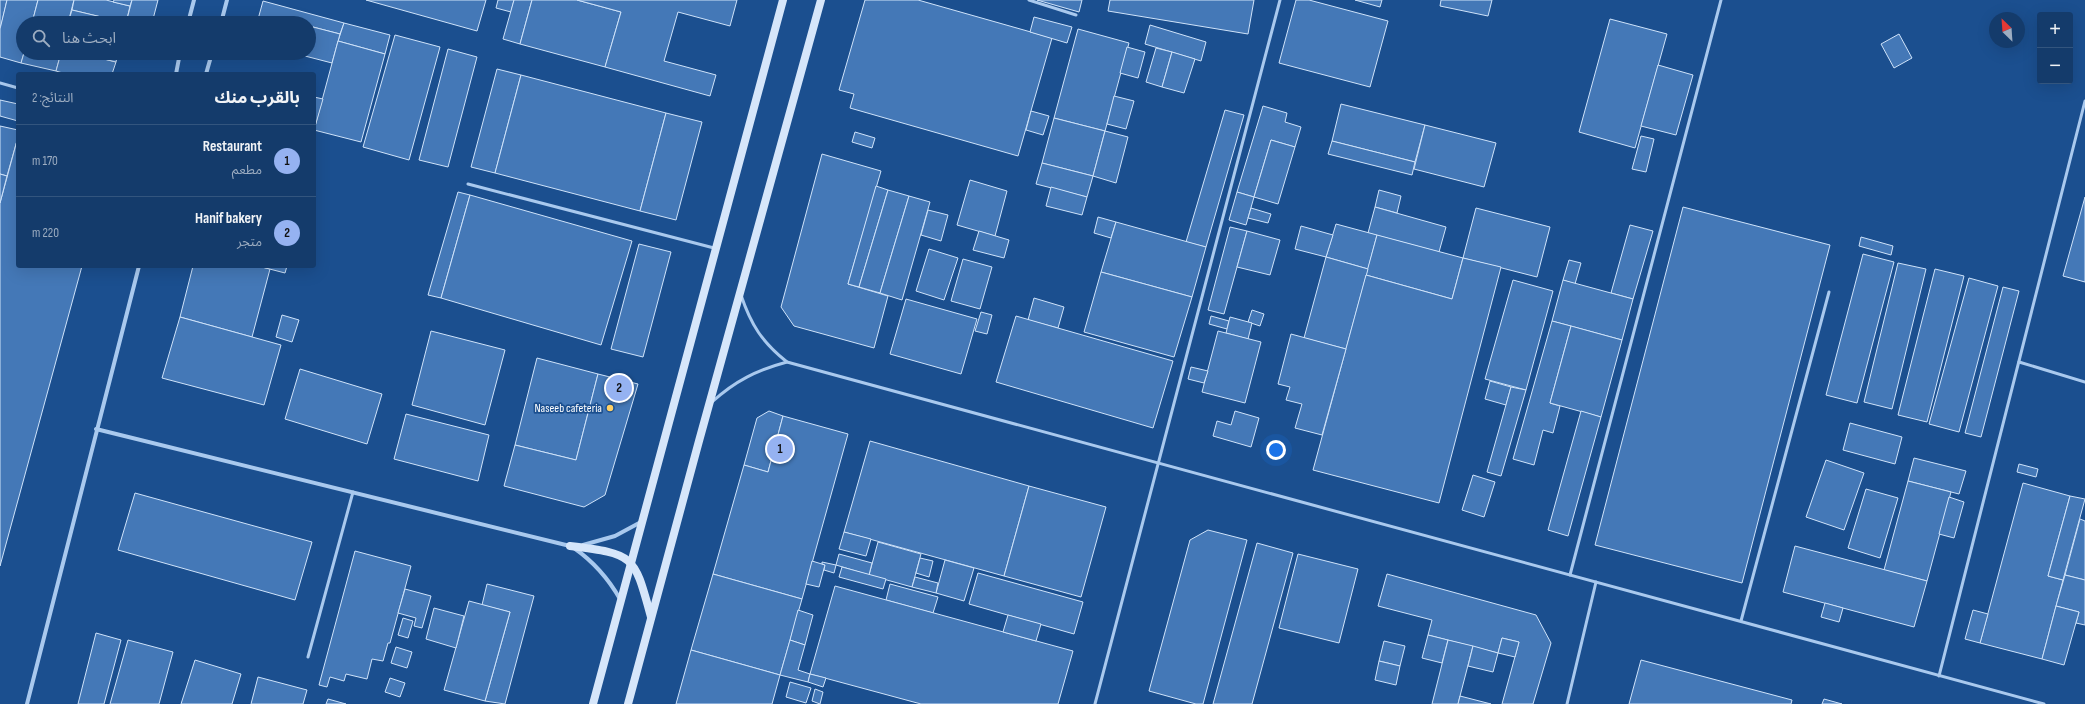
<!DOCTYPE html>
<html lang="ar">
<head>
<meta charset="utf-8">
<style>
  :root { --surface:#143b6b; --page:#1d4271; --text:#f1f3f6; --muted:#9dadc1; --line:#33557e; --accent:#95b2f1 }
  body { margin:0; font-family:"Sofia Sans Condensed","Noto Sans Arabic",sans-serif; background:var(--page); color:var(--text); direction:rtl }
  .controls { position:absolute; right:12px; top:12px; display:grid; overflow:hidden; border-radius:4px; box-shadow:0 4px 16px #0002 }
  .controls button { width:36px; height:36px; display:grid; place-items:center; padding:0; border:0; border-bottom:1px solid var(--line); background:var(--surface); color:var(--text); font:20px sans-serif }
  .compass { position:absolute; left:1989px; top:12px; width:36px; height:36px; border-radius:50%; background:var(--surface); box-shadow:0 4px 16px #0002; rotate:335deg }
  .you { position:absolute; left:1276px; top:450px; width:14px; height:14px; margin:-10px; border:3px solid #fff; border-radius:50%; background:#1a73e8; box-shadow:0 0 0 6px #1a73e833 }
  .badge { display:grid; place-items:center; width:26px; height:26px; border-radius:50%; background:var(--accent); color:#111; font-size:13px; font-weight:700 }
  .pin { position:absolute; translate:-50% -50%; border:2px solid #fff; box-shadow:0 1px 4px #0006 }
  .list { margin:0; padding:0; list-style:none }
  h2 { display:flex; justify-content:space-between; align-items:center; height:52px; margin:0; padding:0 16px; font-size:17px }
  h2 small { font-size:13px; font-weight:400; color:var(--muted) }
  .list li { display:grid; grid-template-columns:26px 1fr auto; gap:12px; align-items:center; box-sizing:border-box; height:72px; padding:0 16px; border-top:1px solid var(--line) }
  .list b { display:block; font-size:15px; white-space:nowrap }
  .list p { margin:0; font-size:13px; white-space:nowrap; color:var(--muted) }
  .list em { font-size:13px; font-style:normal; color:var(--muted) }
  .icon { flex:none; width:22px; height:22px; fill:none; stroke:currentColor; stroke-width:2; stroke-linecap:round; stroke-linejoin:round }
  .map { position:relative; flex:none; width:2085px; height:704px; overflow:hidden; direction:ltr }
  .search { position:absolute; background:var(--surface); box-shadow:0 4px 16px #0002; left:16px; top:16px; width:300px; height:44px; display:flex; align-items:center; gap:10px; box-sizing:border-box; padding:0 14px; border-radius:22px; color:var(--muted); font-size:15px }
  .panel { position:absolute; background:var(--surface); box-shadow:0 4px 16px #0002; left:16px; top:72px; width:300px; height:196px; border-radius:4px; direction:rtl }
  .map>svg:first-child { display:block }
  .building { fill:#4478b7; stroke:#cfe3fa }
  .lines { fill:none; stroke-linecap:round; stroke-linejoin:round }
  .lane { stroke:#a9c9ee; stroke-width:3 }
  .street { stroke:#a9c9ee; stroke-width:4 }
  .secondary { stroke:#d6e6fa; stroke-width:8 }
  .poi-dot { fill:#ffd166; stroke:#1b4f8f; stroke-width:1.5 }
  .labels { text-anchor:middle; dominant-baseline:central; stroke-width:3.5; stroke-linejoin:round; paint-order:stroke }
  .poi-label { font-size:12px; fill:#fff; stroke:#1b4f8f; text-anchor:end }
</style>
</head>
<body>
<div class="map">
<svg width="2085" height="704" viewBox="0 0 2085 704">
  <rect width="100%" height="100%" fill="#1b4f8f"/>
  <g class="building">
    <polygon points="0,0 7,0 1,26 0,26"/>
    <polygon points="7,0 38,0 32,23 23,23 24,53 21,63 0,57 0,29"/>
    <polygon points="38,0 74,0 68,23 32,23"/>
    <polygon points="74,0 106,0 130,6 126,23 72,10"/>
    <polygon points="114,0 132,0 130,6 113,2"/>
    <polygon points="132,0 158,0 152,23 126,23"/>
    <polygon points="366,0 486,0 477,31"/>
    <polygon points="498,0 514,0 511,12 496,8"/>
    <polygon points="514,0 532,0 520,44 503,39"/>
    <polygon points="532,0 577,0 621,12 605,67 520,44"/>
    <polygon points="577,0 737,0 730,26 678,12 664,61 716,75 710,96 605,67 621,12"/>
    <polygon points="865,0 918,0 1052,38 1018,156 850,108 854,94 839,90"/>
    <polygon points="1037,0 1082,0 1079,12"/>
    <polygon points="1110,0 1254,0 1248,34 1108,11"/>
    <polygon points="1296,0 1309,0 1388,21 1370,87 1279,63"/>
    <polygon points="1355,0 1382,0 1380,7"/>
    <polygon points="1441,0 1492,0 1488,16 1440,6"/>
    <polygon points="263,1 344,23 340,34 313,27 309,40 309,23 257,23"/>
    <polygon points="72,10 110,19 126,23 68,23"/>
    <polygon points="1034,17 1072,27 1067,43 1030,32"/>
    <polygon points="1610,19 1667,34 1635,148 1579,132"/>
    <polygon points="344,23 390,35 385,54 338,41"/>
    <polygon points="1150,25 1206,42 1201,61 1145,44"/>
    <polygon points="313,27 340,34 332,63 305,56 305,53 309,53 309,40"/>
    <polygon points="1078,29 1129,43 1105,131 1054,118"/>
    <polygon points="1899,34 1912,58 1894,68 1881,44"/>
    <polygon points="395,35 440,47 409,160 363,147"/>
    <polygon points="338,41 385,54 361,142 314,130"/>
    <polygon points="1127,47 1145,52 1138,78 1120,73"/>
    <polygon points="1156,48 1172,52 1162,87 1146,82"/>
    <polygon points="448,49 477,57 448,167 419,160"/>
    <polygon points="1172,52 1195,59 1184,93 1162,87"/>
    <polygon points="24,53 61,53 56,71 21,63"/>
    <polygon points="61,53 80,53 116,62 112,74 66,74 56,71"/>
    <polygon points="80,53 118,53 116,62"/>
    <polygon points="1658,65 1693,75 1676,135 1641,126"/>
    <polygon points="497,69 521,75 495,173 471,167"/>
    <polygon points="521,75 666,113 640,211 495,173"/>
    <polygon points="1114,96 1134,101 1126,129 1107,124"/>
    <polygon points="314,97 323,99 314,130"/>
    <polygon points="0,100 18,104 18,121 0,116"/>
    <polygon points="1341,104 1425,125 1415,162 1332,141"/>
    <polygon points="1263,106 1287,113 1285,122 1301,127 1295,147 1271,140 1254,197 1237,192"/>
    <polygon points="1225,110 1244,115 1206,247 1186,242"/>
    <polygon points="1031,111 1049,116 1043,135 1026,130"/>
    <polygon points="666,113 702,122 676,220 640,211"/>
    <polygon points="1054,118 1105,131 1093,176 1042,163"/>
    <polygon points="1425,125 1496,143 1484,187 1414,169"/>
    <polygon points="0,126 18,130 18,137 7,176 0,174"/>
    <polygon points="1105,131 1128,137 1116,183 1093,176"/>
    <polygon points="855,132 875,138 872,148 852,142"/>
    <polygon points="1641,136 1654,139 1646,172 1632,169"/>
    <polygon points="18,137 18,266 82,266 0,566 0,203"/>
    <polygon points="1271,140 1295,147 1278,204 1254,197"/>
    <polygon points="1332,141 1415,162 1412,175 1328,154"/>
    <polygon points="822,154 881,171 848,284 888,296 874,348 794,326 781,307"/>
    <polygon points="1042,163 1093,176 1087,197 1036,184"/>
    <polygon points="0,174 7,176 0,203"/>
    <polygon points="970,180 1007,191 995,236 957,225"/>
    <polygon points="876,186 888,190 859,287 848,284"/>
    <polygon points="1051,187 1087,197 1082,215 1046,206"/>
    <polygon points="888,190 909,196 880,293 859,287"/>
    <polygon points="1379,190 1401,196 1397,213 1375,207"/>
    <polygon points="458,192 470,195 441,298 428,295"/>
    <polygon points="1237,192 1254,197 1246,225 1229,220"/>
    <polygon points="470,195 632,241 601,345 441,298"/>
    <polygon points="909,196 930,202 902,300 880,293"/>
    <polygon points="2085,197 2085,282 2063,276"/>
    <polygon points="1375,207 1446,227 1439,252 1368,233"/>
    <polygon points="1683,207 1830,245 1742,583 1595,545"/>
    <polygon points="1251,208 1271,214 1268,223 1248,218"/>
    <polygon points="1476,208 1550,227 1537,277 1463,258"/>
    <polygon points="928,210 948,215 941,241 921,235"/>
    <polygon points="1098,217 1116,222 1111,238 1094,233"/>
    <polygon points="1116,222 1206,247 1192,297 1101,272"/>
    <polygon points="1336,224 1377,235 1368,269 1326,257"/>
    <polygon points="1630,225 1653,231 1633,299 1611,293"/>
    <polygon points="1301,226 1333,235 1326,257 1295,249"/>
    <polygon points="1230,227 1247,231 1224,314 1208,310"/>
    <polygon points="979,231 1009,240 1004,258 973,250"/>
    <polygon points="1247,231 1280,240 1270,275 1237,267"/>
    <polygon points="1377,235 1463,258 1452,299 1366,275"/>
    <polygon points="1861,237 1893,246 1891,255 1859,246"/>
    <polygon points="639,244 671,252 643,357 611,349"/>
    <polygon points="929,249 958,258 944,300 916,291"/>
    <polygon points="1863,254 1894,262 1857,403 1826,395"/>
    <polygon points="1326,257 1368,269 1346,349 1304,338"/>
    <polygon points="1463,258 1501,267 1439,503 1313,470 1366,275 1452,299"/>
    <polygon points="963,259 992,267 980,309 951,301"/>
    <polygon points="1569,260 1581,263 1575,284 1563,280"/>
    <polygon points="1898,263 1926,269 1892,409 1864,402"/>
    <polygon points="193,266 258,266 270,269 252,337 180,317"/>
    <polygon points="258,266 287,266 285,273"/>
    <polygon points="1935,269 1964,276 1927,422 1898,415"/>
    <polygon points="1101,272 1192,297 1174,357 1084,332"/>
    <polygon points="1969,278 1998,286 1959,432 1929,424"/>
    <polygon points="1513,280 1553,291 1526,390 1485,379"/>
    <polygon points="1563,280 1633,299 1622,340 1552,321"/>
    <polygon points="2003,287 2019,291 1981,437 1965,433"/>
    <polygon points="1034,298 1064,307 1058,328 1028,320"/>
    <polygon points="906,299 977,319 961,374 890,354"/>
    <polygon points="1252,310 1264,314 1260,326 1248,322"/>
    <polygon points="981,312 992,315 987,334 975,331"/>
    <polygon points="282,315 299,320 292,342 276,337"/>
    <polygon points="1016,316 1173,361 1153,428 996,382"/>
    <polygon points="1211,316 1229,321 1227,329 1209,324"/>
    <polygon points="180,317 281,345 264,405 162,378"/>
    <polygon points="1230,317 1252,323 1248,339 1226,333"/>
    <polygon points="1552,321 1571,326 1550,403 1560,406 1553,433 1543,430 1534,465 1513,459"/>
    <polygon points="1571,326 1622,340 1601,417 1550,403"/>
    <polygon points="431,331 505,350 485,425 412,405"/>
    <polygon points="1218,331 1261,342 1245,403 1202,392"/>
    <polygon points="1291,334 1346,349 1322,435 1295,428 1302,404 1286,400 1290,387 1278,384"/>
    <polygon points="537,358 598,374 576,460 515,445"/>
    <polygon points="1191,367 1208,371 1204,383 1188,379"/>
    <polygon points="300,369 382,394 367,444 285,419"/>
    <polygon points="598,374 638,384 605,495 584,507 504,486 515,445 576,460"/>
    <polygon points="1490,381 1511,387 1506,405 1485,399"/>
    <polygon points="1511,387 1526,390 1501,476 1487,472"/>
    <polygon points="769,411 783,416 768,472 744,465 757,418"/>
    <polygon points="1235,411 1259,418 1251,447 1213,436 1217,421 1231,425"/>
    <polygon points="1581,411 1601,417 1568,536 1548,530"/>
    <polygon points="406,414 489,435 478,481 394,459"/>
    <polygon points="783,416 848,434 802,599 713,574 744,465 768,472"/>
    <polygon points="1850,423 1902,437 1895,464 1843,450"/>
    <polygon points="870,441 1029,486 1004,576 844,532"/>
    <polygon points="1914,458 1966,471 1959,494 1908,481"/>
    <polygon points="1826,460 1864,473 1844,530 1806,517"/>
    <polygon points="2019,464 2038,469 2036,477 2017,472"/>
    <polygon points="1473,475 1495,482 1484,517 1462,510"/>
    <polygon points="1908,481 1951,492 1927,581 1884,570"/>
    <polygon points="2023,483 2070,496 2048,576 2063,580 2042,659 1980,643"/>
    <polygon points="1029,486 1106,507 1081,597 1004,576"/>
    <polygon points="1866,489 1898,498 1880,558 1848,548"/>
    <polygon points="135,493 312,542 295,600 118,550"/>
    <polygon points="2070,496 2085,499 2063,580 2048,576"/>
    <polygon points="1949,497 1964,502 1954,538 1939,534"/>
    <polygon points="2080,519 2085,521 2085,580 2065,575"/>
    <polygon points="1208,530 1247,540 1203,704 1196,704 1149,691 1190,540"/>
    <polygon points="844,532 871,539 866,556 839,549"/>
    <polygon points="878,542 921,554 912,587 869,575"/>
    <polygon points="1257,543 1293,553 1252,704 1213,704"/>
    <polygon points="1795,546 1927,581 1914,627 1783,592"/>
    <polygon points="355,551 411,566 390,643 388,643 383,661 372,659 367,679 346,674 344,681 330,677 327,687 319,685"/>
    <polygon points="839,554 872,563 869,575 836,565"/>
    <polygon points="1298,554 1358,569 1339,643 1279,628"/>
    <polygon points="920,558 933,561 929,577 916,573"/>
    <polygon points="945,560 974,568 964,601 936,593"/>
    <polygon points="812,561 825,565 819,587 806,584"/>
    <polygon points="822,562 836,565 834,573 824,570 825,565 822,564"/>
    <polygon points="842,567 886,579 883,589 839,577"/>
    <polygon points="978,573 1083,602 1074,634 969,604"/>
    <polygon points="713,574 802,599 780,675 691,650"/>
    <polygon points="1387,574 1536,615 1551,643 1533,704 1502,704 1519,642 1502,638 1498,653 1428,635 1432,620 1378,606"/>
    <polygon points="2065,575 2085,580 2085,625 2076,623 2079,612 2056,606"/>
    <polygon points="915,577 938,583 936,593 912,587"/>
    <polygon points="487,584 534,596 505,704 485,701 510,612 482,605"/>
    <polygon points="890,584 938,597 933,613 886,600"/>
    <polygon points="835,586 1073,651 1058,704 921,704 810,674"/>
    <polygon points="405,589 431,596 422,628 414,626 416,618 398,613"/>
    <polygon points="469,601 510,612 485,701 444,690"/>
    <polygon points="1825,603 1843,608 1839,622 1821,617"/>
    <polygon points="2056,606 2079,612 2064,665 2042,659"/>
    <polygon points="434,608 464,616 456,648 426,639"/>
    <polygon points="798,610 813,615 805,645 790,640"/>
    <polygon points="1973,610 1988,614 1980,643 1965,639"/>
    <polygon points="1008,615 1041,624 1036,641 1003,632"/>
    <polygon points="403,618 413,621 408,638 398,635"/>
    <polygon points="96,633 121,640 104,704 78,704"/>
    <polygon points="1428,635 1448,640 1442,663 1422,658"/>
    <polygon points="1502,638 1519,642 1515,657 1498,653"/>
    <polygon points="128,640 173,652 159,704 110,704"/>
    <polygon points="790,640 805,645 798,670 810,674 808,682 780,675"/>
    <polygon points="1448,640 1473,646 1460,696 1458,704 1432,704"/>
    <polygon points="1384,641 1405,646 1400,666 1379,661"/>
    <polygon points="1473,646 1498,653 1493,672 1468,666"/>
    <polygon points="396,647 412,652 407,668 391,663"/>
    <polygon points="691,650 780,675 772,704 676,704"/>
    <polygon points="195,660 241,674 232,704 181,704"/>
    <polygon points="1641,660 1792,700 1791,704 1629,704"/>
    <polygon points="1379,661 1400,666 1396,685 1375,680"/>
    <polygon points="810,674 826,678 823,687 808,682"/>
    <polygon points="258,677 307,690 303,704 251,704"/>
    <polygon points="390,678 405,683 400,697 385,692"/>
    <polygon points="790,682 811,688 806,703 786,697"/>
    <polygon points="815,689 823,692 820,704 812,701"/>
    <polygon points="1460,696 1491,704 1458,704"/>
    <polygon points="328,699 346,704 326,704"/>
    <polygon points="1824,699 1842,704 1822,704"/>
  </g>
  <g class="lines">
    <g class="lane">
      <polyline points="1029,0 1076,15"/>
      <polyline points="0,83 18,88"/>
      <polyline points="468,184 714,248"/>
      <path d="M741,295C751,325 762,342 787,362L2044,704"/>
      <polyline points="2019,362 2085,382"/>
      <path d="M712,402C735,381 757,370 787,362"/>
      <polyline points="1570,575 1721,0"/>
      <polyline points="1741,621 1829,292"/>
      <polyline points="308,657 353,492"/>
      <polyline points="1939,676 2085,101"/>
      <polyline points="1095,704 1280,0"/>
      <polyline points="1567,704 1596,582"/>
    </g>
    <g class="street">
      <polyline points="188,23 194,0"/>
      <polyline points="221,23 227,0"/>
      <polyline points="176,74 180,53"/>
      <polyline points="206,74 212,53"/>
      <polyline points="96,429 570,546"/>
      <polyline points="583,545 615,536 641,522"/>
      <path d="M574,548C594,562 608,578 620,599"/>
      <polyline points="27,704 139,266"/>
    </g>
    <g class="secondary">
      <path d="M570,546C635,554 634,555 651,617"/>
      <polyline points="593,704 783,0"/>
      <path d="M628,704C691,469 755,234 821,0"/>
    </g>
  </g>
  <circle class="poi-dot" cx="610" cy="408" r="4"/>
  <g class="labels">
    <g class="poi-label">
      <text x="602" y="408">Naseeb cafeteria</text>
    </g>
  </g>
</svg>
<div class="controls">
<button>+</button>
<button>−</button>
</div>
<svg class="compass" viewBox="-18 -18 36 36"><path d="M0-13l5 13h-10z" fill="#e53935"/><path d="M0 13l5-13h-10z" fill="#9dadc1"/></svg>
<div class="you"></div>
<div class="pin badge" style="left:780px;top:449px">1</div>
<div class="pin badge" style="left:619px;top:388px">2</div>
<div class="search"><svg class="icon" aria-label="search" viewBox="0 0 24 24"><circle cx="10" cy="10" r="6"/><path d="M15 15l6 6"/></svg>ابحث هنا</div>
<section class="panel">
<h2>بالقرب منك<small>النتائج: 2</small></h2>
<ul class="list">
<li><span class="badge">1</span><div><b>Restaurant</b><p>مطعم</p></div><em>170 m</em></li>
<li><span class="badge">2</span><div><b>Hanif bakery</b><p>متجر</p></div><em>220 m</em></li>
</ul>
</section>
</div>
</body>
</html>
